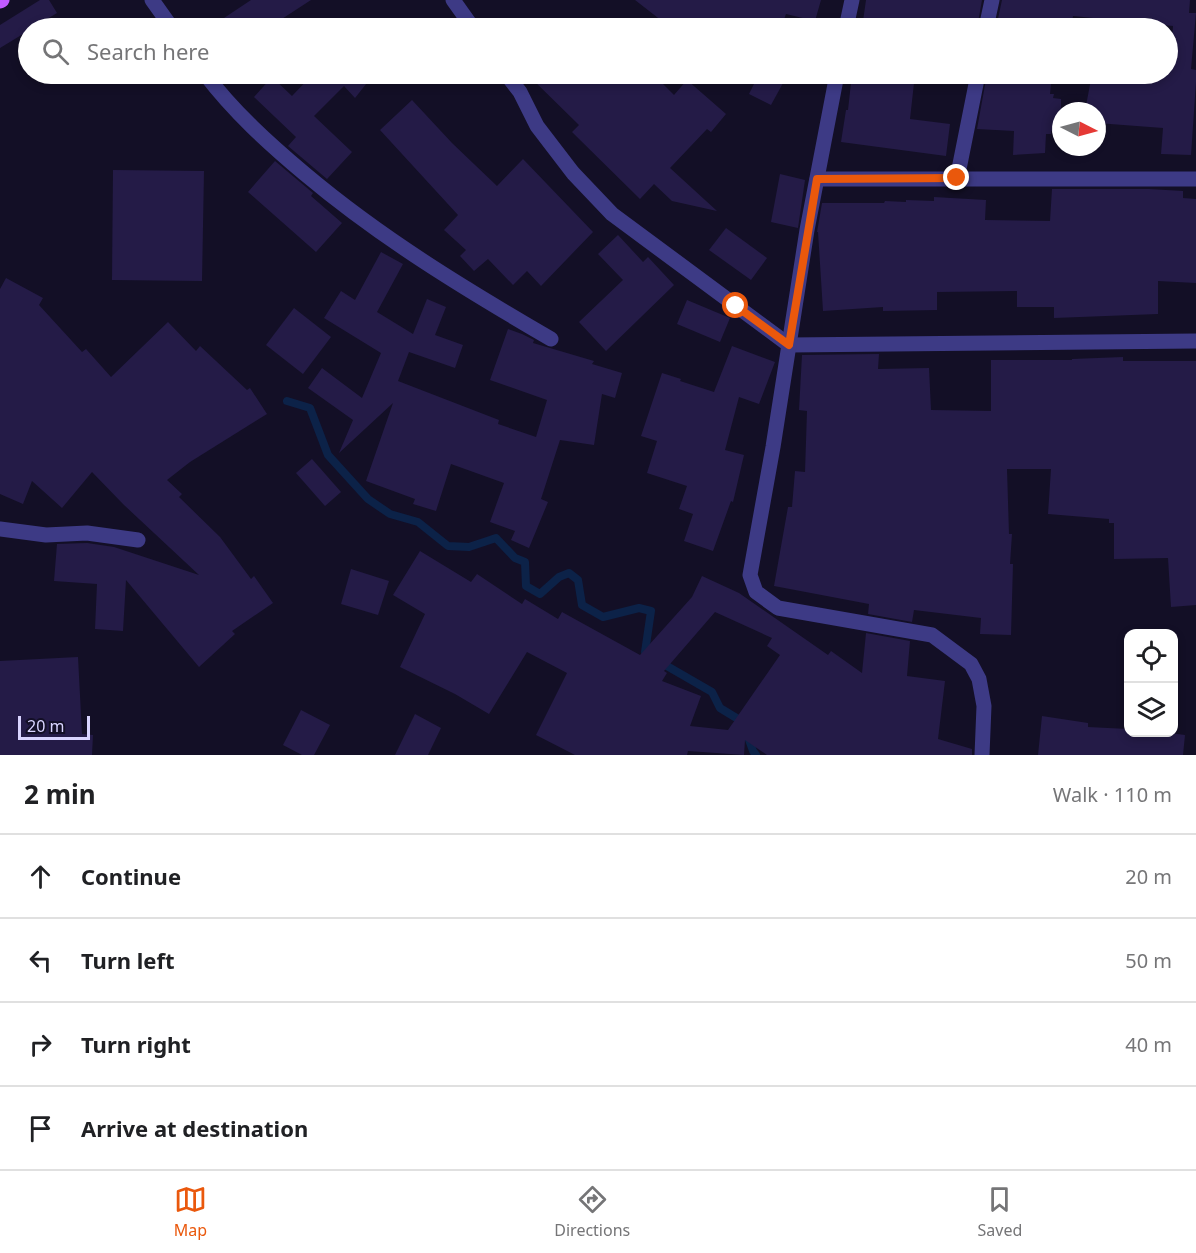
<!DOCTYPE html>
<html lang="en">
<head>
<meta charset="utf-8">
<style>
  :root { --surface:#fff; --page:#f2f2f2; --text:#202124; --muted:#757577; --line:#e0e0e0; --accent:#ea580c }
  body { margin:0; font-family:"Noto Sans",sans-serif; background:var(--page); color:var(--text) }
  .controls { position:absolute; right:18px; bottom:18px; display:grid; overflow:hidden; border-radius:12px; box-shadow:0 3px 9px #0003 }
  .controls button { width:54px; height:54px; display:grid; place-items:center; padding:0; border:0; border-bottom:2px solid var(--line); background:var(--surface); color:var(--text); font:30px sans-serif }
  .compass { position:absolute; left:1052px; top:102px; width:54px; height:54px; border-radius:50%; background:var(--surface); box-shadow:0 3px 9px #0003; rotate:96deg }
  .scale { position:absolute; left:18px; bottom:15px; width:72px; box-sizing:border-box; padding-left:6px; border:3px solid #d9d4ff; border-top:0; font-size:16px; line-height:21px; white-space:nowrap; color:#d9d4ff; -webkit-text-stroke:4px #130f26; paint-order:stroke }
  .stop { position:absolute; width:18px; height:18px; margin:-14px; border:4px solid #ea580c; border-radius:50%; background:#fff }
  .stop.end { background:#ea580c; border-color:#fff; box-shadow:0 2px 6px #0008 }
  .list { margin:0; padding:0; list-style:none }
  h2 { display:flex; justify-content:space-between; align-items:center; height:78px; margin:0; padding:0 24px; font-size:26px }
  h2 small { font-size:20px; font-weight:400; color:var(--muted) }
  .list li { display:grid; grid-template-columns:39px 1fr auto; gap:18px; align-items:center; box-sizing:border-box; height:84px; padding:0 24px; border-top:2px solid var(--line) }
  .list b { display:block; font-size:22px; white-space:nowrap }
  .list em { font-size:20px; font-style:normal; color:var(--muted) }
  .icon { flex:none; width:33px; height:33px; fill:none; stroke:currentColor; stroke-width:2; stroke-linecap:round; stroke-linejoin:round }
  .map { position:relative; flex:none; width:1196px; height:755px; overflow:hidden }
  .search { position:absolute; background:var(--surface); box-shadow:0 3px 9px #0003; left:18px; right:18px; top:18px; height:66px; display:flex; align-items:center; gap:15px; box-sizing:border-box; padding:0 21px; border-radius:33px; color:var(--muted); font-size:22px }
  .sheet { height:414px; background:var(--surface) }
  nav { display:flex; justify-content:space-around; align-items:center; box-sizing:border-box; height:84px; border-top:2px solid var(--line); background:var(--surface); font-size:16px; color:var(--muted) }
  nav a { display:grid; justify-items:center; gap:3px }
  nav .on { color:var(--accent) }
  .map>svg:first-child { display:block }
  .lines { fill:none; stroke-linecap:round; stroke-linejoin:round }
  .stream { stroke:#0c2248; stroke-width:8 }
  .building { fill:#241b47; fill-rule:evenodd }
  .minor { stroke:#3d3a85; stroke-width:15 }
  .major { stroke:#c25bff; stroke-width:15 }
  .route { stroke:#ea580c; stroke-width:8 }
</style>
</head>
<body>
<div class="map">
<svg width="1196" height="755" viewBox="0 0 1196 755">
  <rect width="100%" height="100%" fill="#130f26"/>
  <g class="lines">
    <g class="stream">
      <polyline points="287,401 310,408 328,455 368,499 390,514 418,522 448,546 469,547 496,538 515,558 525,562 526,586 540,594 559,577 569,573 578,580 582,605 603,617 639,608 651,611 645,652 650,655"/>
      <polyline points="660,662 712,692 720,708 743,722"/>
      <polyline points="747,734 753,751 756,755"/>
    </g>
  </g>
  <g class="building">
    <polygon points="40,0 49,0 57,13 32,28 28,28 28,31 0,48 0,25"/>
    <polygon points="251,0 311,0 268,28 209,28"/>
    <polygon points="635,0 821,0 815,21 786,14 781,28 671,28"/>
    <polygon points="866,0 982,0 977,28 862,28"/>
    <polygon points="1002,0 1190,0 1189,13 1196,13 1191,69 1196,70 1196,82 1191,155 1161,154 1163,128 1097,123 1097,111 1085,111 1092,74 1167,74 1167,68 1170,68 1173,26 1073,16 1071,28 1051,28 1018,23 1017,28 996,28"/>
    <polygon points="313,74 374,74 355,98 344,86 314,116 352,152 327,179 288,146 296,137 254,97 272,77 292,96"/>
    <polygon points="527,74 653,74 674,95 687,80 726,114 711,132 707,129 670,168 717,211 672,201 654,184 640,199 572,132 579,125"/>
    <polygon points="759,74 788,74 771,105 749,94"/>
    <polygon points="852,74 915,74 910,119 950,124 946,156 841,142 846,110 848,110"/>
    <polygon points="987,74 1052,74 1050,94 1054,94 1053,98 1061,99 1061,132 1051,131 1051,134 1046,134 1045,153 1013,155 1014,131 977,129"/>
    <polygon points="412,100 452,143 497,186 523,159 593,232 541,286 527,271 513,285 488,259 474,271 460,256 466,250 444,230 458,215 380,130"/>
    <polygon points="275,161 313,193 311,196 342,223 316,252 248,192"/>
    <polygon points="113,170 204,171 202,281 112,280"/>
    <polygon points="780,174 805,180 798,228 771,222"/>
    <polygon points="1052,189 1149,189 1183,191 1183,198 1196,199 1196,283 1158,281 1158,314 1054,318 1054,307 1017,307 1017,291 937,292 937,310 883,311 883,307 823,311 818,232 817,232 822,203 884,203 885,201 906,202 906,200 934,201 934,197 986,200 985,220 1050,221"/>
    <polygon points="726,228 767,258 751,280 709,250"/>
    <polygon points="618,235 643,262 648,257 674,285 606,351 579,322 623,280 598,254"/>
    <polygon points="381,252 403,264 377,312 413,334 427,299 446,307 435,335 463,345 455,368 409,352 398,381 499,420 498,424 536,437 547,400 490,380 508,329 522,334 534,340 533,343 594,361 592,364 622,373 615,398 602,394 594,445 560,440 541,499 548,502 529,548 511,540 515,531 490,522 504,483 451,464 436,511 413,504 415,499 366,481 393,403 339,453 353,420 308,388 322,368 362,398 381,353 324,318 341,291 355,300"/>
    <polygon points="6,278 43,298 39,305 82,352 86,349 111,377 168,322 196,351 200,346 247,390 250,388 267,414 190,462 167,480 182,494 179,497 220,537 251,579 254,576 273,603 232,631 235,634 199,667 126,580 123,631 95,629 97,584 54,581 57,544 87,543 114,547 199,575 124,505 92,472 62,508 32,481 23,504 0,494 0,289"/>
    <polygon points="687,300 730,318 720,342 677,324"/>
    <polygon points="294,308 331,337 303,374 266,345"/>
    <polygon points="732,346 775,362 759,404 739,397 725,450 744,455 733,502 731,501 713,551 684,541 693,514 679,509 687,486 647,473 657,441 641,436 662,373 681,379 680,381 714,392"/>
    <polygon points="879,354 878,369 929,368 931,410 991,411 991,360 1072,360 1072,359 1123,357 1123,361 1196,361 1196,605 1171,607 1168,558 1114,559 1114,523 1109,523 1109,519 1048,514 1051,469 1007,469 1009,534 1012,534 1010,564 1013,564 1011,635 980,634 981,618 914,610 912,622 868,614 869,604 774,586 788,507 792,507 795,471 805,472 807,411 799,410 802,355"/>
    <polygon points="312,459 341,492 325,506 296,473"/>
    <path d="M420,551L471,582L477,574L522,604L525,599L558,619L562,612L640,655L692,597L702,576L739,593L828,655L831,651L862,673L866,633L910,641L907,676L945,681L938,739L972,749V755H767L745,740L744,755L688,751L687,755H575L536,735L567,673L527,652L489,714L455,694L400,667L425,614L393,595ZM715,612L772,638L767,646L780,655L728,730L690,726L701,696L662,681L667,673L664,671Z"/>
    <polygon points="351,569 389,581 378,615 341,604"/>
    <polygon points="78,657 82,734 93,735 92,755 0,755 0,661"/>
    <polygon points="301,710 330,725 314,755 302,755 283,745"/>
    <polygon points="415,714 441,728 428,755 395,755"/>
    <polygon points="1042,716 1088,723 1088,727 1128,729 1128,732 1163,732 1185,735 1183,755 1038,755"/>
  </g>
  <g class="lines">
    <g class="minor">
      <polyline points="152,0 172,28"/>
      <polyline points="453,0 473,28"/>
      <polyline points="846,28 852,0"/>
      <polyline points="986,28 992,0"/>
      <path d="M205,74C234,112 268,143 305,174C381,238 465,289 551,339"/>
      <polyline points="506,74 520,92 537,126 573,173 612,214 789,345 1196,341"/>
      <polyline points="837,74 807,230 773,447 750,575 756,592 778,608 932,635 971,664 979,679 984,706 982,755"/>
      <polyline points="817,179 1196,179"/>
      <polyline points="957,179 978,74"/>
      <polyline points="0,529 46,535 87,533 138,540"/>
    </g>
    <polyline class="major" points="0,1 2,0"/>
  </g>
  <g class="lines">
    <polyline class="route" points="736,306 789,345 817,179 957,178"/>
  </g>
</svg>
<div class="controls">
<button><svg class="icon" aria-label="locate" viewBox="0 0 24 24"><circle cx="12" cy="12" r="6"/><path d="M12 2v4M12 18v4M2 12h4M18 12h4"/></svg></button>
<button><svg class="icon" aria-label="layers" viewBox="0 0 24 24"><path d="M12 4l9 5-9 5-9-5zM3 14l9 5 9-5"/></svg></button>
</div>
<svg class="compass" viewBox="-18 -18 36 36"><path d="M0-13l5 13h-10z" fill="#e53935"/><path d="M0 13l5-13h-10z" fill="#757577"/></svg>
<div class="scale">20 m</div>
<div class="stop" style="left:736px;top:306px"></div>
<div class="stop end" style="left:957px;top:178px"></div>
<div class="search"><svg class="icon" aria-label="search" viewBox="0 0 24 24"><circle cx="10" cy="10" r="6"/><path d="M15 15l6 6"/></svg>Search here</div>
</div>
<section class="sheet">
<h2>2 min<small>Walk · 110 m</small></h2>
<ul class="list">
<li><svg class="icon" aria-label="ahead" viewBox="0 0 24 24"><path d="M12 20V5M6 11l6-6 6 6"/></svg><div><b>Continue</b></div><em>20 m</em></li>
<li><svg class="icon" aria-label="left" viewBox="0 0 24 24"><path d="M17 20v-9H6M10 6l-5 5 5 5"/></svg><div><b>Turn left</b></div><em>50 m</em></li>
<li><svg class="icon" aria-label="right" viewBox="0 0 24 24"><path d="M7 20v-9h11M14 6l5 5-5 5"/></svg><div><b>Turn right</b></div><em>40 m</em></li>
<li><svg class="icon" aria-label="arrive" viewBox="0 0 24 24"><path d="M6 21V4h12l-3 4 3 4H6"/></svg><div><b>Arrive at destination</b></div></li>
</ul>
</section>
<nav>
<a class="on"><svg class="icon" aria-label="map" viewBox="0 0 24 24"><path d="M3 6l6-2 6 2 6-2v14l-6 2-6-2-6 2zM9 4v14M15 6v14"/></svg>Map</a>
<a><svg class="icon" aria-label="directions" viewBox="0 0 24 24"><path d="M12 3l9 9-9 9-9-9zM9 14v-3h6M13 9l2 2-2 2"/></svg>Directions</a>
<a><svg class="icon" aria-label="saved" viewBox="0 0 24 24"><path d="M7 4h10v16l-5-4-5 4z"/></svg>Saved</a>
</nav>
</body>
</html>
